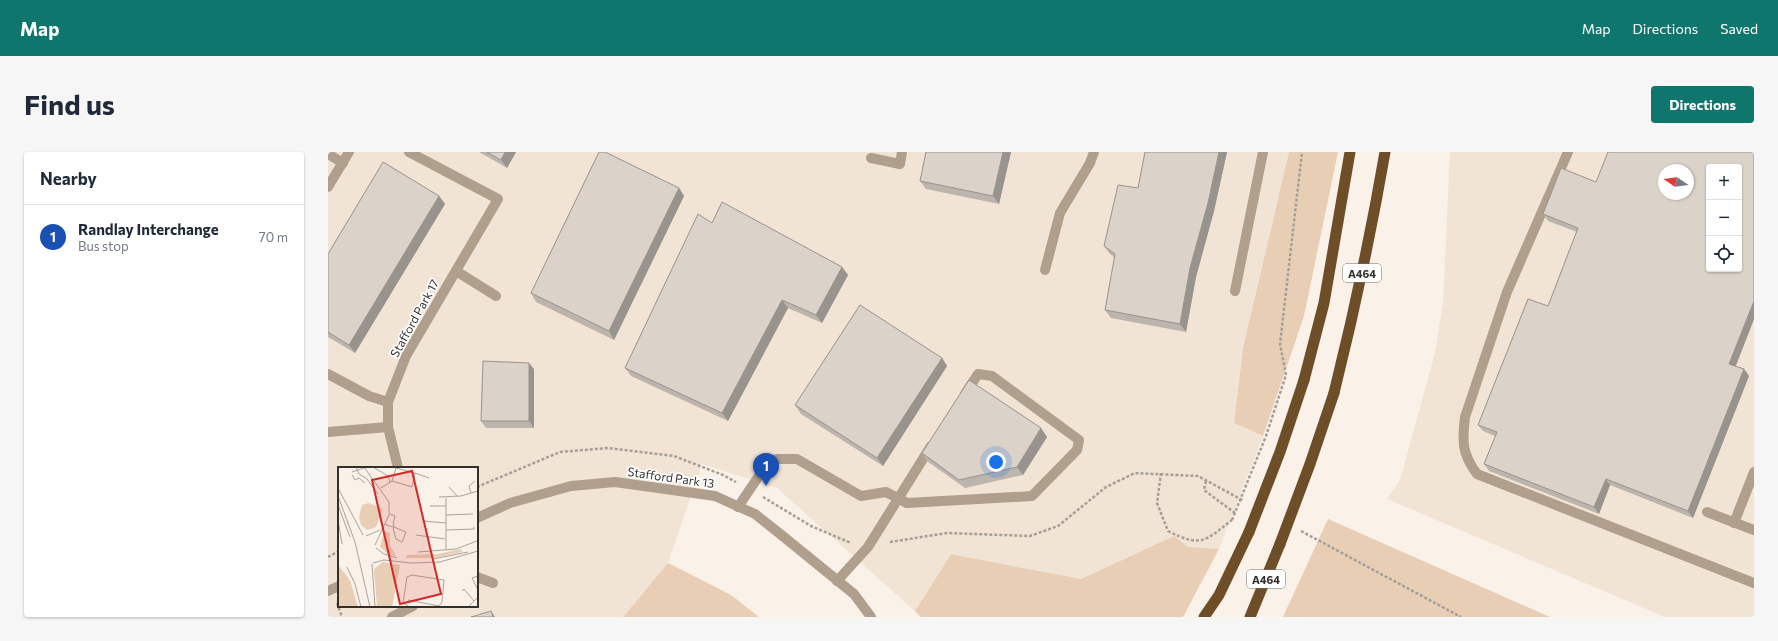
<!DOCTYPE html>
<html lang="en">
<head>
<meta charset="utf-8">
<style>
  :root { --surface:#fff; --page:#f6f6f7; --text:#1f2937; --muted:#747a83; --line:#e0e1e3; --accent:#0f766e }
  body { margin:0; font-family:Commissioner,sans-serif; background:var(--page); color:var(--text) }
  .controls { position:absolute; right:12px; top:12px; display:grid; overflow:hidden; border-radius:4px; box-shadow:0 1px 3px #0004 }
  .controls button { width:36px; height:36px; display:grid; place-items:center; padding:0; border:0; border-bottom:1px solid var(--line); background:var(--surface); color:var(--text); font:20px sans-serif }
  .compass { position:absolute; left:1330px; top:12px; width:36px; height:36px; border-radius:50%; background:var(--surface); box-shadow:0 1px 3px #0004; rotate:283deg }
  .you { position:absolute; left:668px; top:310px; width:14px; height:14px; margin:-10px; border:3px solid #fff; border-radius:50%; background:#1a73e8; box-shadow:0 0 0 6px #1a73e833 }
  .badge { display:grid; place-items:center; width:26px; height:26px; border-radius:50%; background:var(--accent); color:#fff; font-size:13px; font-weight:700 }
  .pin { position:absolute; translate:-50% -33px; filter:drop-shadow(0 1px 2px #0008) }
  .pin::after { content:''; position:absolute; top:21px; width:14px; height:12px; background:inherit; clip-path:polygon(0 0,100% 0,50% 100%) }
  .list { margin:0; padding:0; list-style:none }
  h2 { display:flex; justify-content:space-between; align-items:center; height:52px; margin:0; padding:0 16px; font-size:17px }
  h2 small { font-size:13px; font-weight:400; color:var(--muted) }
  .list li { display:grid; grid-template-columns:26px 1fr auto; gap:12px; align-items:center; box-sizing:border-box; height:64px; padding:0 16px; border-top:1px solid var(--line) }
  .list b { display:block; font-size:15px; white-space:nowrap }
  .list p { margin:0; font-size:13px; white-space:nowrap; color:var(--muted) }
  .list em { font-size:13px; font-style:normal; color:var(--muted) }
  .icon { flex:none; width:22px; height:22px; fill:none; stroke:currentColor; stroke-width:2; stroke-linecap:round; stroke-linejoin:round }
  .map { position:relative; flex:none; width:1426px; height:465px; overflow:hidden; border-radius:4px }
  header { display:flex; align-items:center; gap:24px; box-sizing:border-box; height:56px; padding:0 20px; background:var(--accent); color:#fff }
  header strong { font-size:19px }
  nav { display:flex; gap:22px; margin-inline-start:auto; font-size:14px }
  .intro { display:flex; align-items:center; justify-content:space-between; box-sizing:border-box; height:96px; padding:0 24px }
  h1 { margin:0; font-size:28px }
  .button { padding:10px 18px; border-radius:4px; background:var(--accent); color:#fff; font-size:14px; font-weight:700 }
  main { display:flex; gap:24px; padding:0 24px }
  aside { flex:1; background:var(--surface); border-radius:4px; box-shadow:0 1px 3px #0004 }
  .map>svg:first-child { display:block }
  .built { fill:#f2e4d4; fill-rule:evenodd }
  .green { fill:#e7ceb4 }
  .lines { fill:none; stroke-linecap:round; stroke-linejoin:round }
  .path { stroke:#a59f98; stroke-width:2.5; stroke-dasharray:3 2; stroke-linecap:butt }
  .service { stroke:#b19f8d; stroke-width:10 }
  .minor { stroke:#b19f8d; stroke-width:10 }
  .trunk { stroke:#6e4e28; stroke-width:11 }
  .path-bridge { stroke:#a59f98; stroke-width:2.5; stroke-dasharray:3 2; stroke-linecap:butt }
  .trunk-bridge { stroke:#6e4e28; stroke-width:11 }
  .wall { fill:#bcb5ad }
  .shaded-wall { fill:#99938d }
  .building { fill:#dbd2c9; stroke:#99938d; fill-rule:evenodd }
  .labels { text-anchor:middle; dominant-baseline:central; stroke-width:3.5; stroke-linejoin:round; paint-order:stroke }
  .shield { fill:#fff; stroke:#706e6b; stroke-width:1 }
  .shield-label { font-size:11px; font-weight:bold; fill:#33302c }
  .street-label { font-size:12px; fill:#33302c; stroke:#fff }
  .inset-road { fill:none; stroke:#aaa49d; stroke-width:1 }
  .view { fill:#d62828; fill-opacity:0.15; stroke:#d62828; stroke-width:2 }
  .inset-edge { fill:none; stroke:#33302c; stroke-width:2 }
</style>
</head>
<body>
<header>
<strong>Map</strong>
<nav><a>Map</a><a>Directions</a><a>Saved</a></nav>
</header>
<div class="intro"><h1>Find us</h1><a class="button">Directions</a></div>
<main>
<aside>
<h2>Nearby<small></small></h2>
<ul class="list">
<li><span class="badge" style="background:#1a4fb4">1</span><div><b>Randlay Interchange</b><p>Bus stop</p></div><em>70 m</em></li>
</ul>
</aside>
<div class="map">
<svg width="1426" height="465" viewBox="0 0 1426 465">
  <rect width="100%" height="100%" fill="#faf1e8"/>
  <g class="built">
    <path d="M0,0H961L915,196L906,271L935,284L891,397L860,395L846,384L753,427L623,402L587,459L449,336L374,312L340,411L295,465H0ZM11,316H149V454H11Z"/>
    <path d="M1122,0H1426V465H1337L1059,347L1072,328L1107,201L1115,151ZM1381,15H1411V117H1381ZM1336,18H1360V42H1336Z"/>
  </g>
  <g class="green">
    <polygon points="961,0 1010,0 976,164 935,284 906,271 915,196"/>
    <polygon points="1000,367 1222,465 955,465"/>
    <polygon points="846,384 860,395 891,397 855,465 593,465 587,459 623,402 753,427"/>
    <polygon points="340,411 403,443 431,465 295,465"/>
  </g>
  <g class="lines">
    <g class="path">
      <polyline points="958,223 952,192 974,0"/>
      <path d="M833,321L829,351L840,379C873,396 877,389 904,368"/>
      <polyline points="878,329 876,338 907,361"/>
      <polyline points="149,335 232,300 280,296 346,304 395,323 408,330"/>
      <polyline points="435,345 483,374 523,391"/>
      <polyline points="973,379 1133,465"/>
      <polyline points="562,390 619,381 702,384 730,374 778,335 807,321 870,324 916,349"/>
      <polyline points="0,405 11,399"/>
      <polyline points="9,451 14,465"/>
    </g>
    <g class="service">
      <path d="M1240,0L1179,140L1137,265C1134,290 1134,302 1149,322L1426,431"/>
      <polyline points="0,2 15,11"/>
      <polyline points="543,6 572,12 574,0"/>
      <polyline points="717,118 732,61 762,11 766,0"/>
      <polyline points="0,280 60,275"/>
      <polyline points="410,355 441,309 450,307 469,307 533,344 558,340 579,351 704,344 749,298 751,288 664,224 650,222 637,242"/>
      <polyline points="1379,360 1426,378"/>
      <polyline points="1406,371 1426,320"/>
      <polyline points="509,429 540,395 603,294"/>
    </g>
    <g class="minor">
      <polyline points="0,35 21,0"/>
      <polyline points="128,119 168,144"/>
      <polyline points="907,139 935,0"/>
      <polyline points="0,222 41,244 60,250"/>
      <polyline points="70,316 60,275 60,250 78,204 170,47 81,0"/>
      <polyline points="149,366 182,351 243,334 287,330 387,344 427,362 451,381 526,442 543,465"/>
      <polyline points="149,425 165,431"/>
      <polyline points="0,439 11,434"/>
      <polyline points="64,465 85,454"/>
    </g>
    <g class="trunk">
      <polyline points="976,228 996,151 1022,0"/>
      <path d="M1006,241C1026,161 1043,81 1057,0"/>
      <polyline points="876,465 891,443 921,380"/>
      <polyline points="922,465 952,392"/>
    </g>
    <polyline class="path-bridge" points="904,368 938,284 958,223"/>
    <g class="trunk-bridge">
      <polyline points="921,380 952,300 976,228"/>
      <polyline points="952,392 982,312 1006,241"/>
    </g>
  </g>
  <g class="wall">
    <polygon points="151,0 188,0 179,16"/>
    <polygon points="598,0 683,0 671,52 598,37 592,29"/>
    <polygon points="817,0 899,0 886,59 868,125 858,180 783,166 777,158 787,106 782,102 776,94 810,36"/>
    <polygon points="1426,0 1426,167 1408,214 1416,217 1421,224 1365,366 1282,333 1271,362 1161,319 1156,312 1167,284 1155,279 1150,273 1220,154 1249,80 1220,69 1215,62 1268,30"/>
    <polygon points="351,36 356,44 286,188 208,150 203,141"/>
    <polygon points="111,44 117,52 27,201 0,185 0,102"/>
    <polygon points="384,71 514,115 520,123 494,171 460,156 400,269 303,224 297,216"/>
    <polygon points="614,206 619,214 555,314 473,262 467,253"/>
    <polygon points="206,217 206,276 158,276 153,269"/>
    <polygon points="719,285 695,323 637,336 599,309 594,301"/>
  </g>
  <g class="shaded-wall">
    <polygon points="177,0 188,0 179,16 173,8"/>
    <polygon points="675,0 683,0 671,52 665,44"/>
    <polygon points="891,0 899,0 886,59 868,125 858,180 852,172 862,116"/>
    <polygon points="351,36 356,44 286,188 281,179"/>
    <polygon points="111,44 117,52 27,201 21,193"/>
    <polygon points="514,115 520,123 494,171 488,163"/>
    <polygon points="454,148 460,156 400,269 394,261"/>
    <polygon points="1426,149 1426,167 1406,218 1401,212"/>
    <polygon points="614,206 619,214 555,314 549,306"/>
    <polygon points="201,211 206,217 206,276 201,269"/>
    <polygon points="1416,217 1421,224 1365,366 1360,359"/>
    <polygon points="713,276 719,285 695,323 689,315"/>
    <polygon points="1278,327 1282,333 1271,362 1266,355"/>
    <polygon points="163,459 167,465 165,465"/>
  </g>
  <g class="building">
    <polygon points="159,0 177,0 173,8"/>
    <polygon points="271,0 277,0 351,36 281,179 203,141"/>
    <polygon points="598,0 675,0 665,44 592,29"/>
    <polygon points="817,0 891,0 880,51 862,116 852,172 777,158 787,102 776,94 790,33 810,36"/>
    <path d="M1280,0H1426V149L1401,212L1416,217L1360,359L1278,327L1266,355L1156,312L1169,280L1150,273L1200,147L1220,154L1250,76L1215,62L1233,16L1268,30ZM1381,15H1411V117H1381ZM1336,18H1360V42H1336Z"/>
    <polygon points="55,10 111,44 21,193 0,180 0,102"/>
    <polygon points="394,50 514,115 488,163 454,148 394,261 297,216 370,62 384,71"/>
    <polygon points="532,153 614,206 549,306 467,253"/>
    <polygon points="155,209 201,211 201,269 153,269"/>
    <polygon points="641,228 713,276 689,315 631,328 594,301"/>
    <polygon points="163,459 165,465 143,465"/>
  </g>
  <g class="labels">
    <g class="shield">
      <rect x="1015" y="112" width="38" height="18" rx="3"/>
      <rect x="919" y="418" width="38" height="18" rx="3"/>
    </g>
    <g class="shield-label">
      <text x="1034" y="121">A464</text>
      <text x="938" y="427">A464</text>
    </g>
    <g class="street-label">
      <text transform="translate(86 166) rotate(-61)">Stafford Park 17</text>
      <text transform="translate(343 325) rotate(8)">Stafford Park 13</text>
    </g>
  </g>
  <g transform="translate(10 315)">
    <rect width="140" height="140" fill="#faf1e8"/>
    <path d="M31,36L45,42L38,60L29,63L23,58L21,51L24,38ZM46,64L52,66V78L58,89L50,87L42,80ZM123,82L124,85L96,91H68L69,88L100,87ZM45,95L62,98L54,140H39L36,102ZM0,98L12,113L20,140H0Z" fill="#e7ceb4"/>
    <path class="inset-road" d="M18,0L21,7L29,12L40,27M26,0L51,35V48L37,78M35,0L50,9L52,15M14,5L26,1M77,6L91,11M14,8L17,13L21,11L27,16M111,20L119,29M0,21L25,68M43,21L54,14L74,20L77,6L58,1L54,14M133,26L131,19L137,14M0,29L17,75L32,140M101,30L123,29L140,24M108,31V83M0,38L12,70M92,39H108M108,48L135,47M85,51V54L108,56M0,53L4,77M47,57L51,59L56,60L68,65L64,75L58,72L55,61L56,60V59L55,57L57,49L52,47M108,63L136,62V60M78,68L107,72M28,69L42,63M38,81L46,87L59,91M80,85L118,82L139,74M95,92L130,85M35,96L46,93L73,96L102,95L140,84M34,97L37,140M9,100L17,117L23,140M140,109L134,111L140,123M124,124L126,122L136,134M70,133L101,139M72,140L65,136L69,110L74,108L106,113L104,135L100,140M130,140L140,130"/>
    <path class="view" d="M74,4L103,127L62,137L34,13Z"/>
    <rect width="140" height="140" class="inset-edge"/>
  </g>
</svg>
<div class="controls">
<button>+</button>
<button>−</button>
<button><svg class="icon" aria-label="locate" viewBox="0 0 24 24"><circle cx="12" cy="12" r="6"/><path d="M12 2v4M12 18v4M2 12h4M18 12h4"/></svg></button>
</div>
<svg class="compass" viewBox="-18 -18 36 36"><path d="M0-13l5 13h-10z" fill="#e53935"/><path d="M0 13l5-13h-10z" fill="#747a83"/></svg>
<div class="you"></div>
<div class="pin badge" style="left:438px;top:334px;background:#1a4fb4">1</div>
</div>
</main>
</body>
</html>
